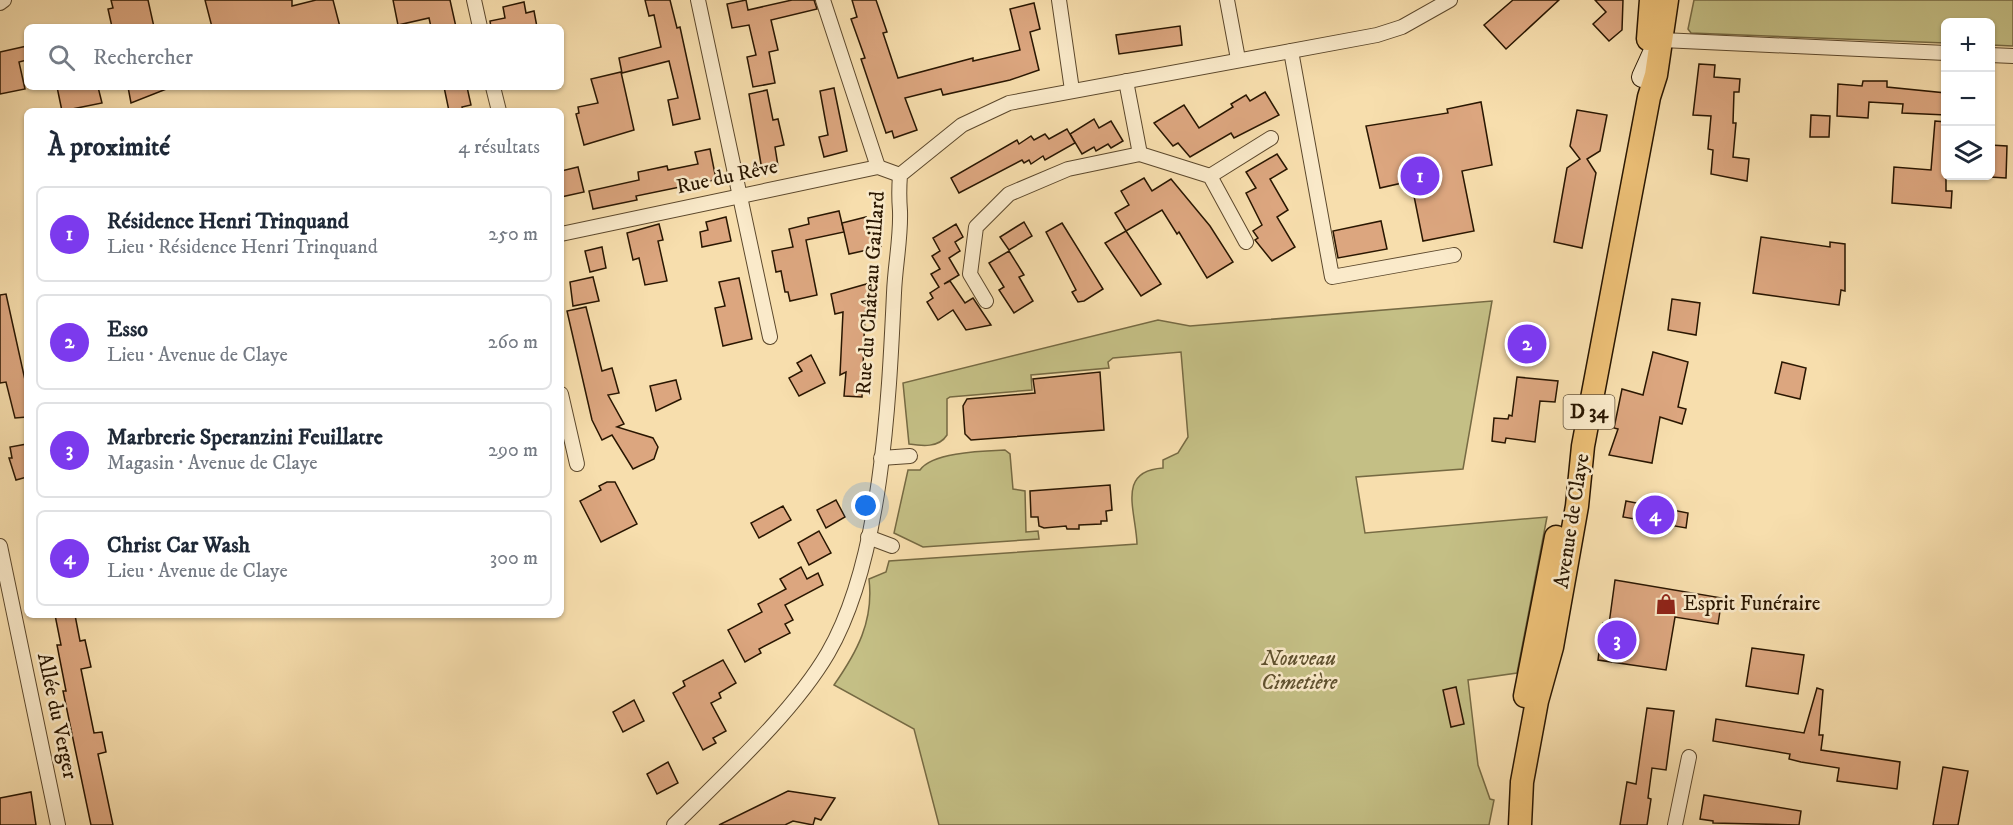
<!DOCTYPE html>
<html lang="fr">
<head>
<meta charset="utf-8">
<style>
  :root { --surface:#fff; --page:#f2f2f3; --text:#1f2937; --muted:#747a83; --line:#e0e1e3; --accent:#7c3aed }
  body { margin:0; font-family:"IM FELL DW Pica",serif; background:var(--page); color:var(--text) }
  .controls { position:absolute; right:18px; top:18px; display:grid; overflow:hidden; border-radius:9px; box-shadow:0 2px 4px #0004 }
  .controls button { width:54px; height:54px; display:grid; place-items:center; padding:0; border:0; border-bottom:2px solid var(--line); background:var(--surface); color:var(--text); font:30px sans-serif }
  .you { position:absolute; left:866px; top:506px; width:21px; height:21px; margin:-15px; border:4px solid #fff; border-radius:50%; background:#1a73e8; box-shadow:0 0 0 9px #1a73e833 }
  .badge { display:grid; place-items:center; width:39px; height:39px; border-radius:50%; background:var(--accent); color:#fff; font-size:20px; font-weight:700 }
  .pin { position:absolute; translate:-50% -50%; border:3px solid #fff; box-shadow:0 2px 6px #0006 }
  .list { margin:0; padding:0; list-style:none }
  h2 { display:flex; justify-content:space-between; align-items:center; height:78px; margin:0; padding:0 24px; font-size:26px }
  h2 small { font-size:20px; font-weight:400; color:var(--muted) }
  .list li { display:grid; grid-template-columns:39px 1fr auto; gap:18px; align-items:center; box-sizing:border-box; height:96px; margin:0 12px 12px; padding:0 12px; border:2px solid var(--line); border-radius:9px }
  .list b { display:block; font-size:22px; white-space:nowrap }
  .list p { margin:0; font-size:20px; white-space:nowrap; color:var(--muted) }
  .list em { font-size:20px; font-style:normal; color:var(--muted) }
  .icon { flex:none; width:33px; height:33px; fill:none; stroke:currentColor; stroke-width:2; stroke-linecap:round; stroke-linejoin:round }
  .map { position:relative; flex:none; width:2013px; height:825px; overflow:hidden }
  .search { position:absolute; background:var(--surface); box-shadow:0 2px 4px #0004; left:24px; top:24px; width:540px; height:66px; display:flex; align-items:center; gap:15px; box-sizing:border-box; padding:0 21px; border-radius:9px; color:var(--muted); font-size:22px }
  .panel { position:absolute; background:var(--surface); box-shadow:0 2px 4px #0004; left:24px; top:108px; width:540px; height:510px; border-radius:9px }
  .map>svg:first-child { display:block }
  .green { fill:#c4bf85; stroke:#766a43; stroke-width:1.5 }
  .building { fill:#dca67f; stroke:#291601; stroke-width:1.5 }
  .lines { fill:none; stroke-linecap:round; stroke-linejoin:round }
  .minor-casing { stroke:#5c482c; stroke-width:16 }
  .secondary-casing { stroke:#291601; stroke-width:22 }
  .primary-casing { stroke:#291601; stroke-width:25 }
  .minor { stroke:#faeaca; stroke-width:14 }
  .secondary { stroke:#faeaca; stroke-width:20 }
  .primary { stroke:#ecbf76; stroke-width:22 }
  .labels { text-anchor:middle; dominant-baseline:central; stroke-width:5; stroke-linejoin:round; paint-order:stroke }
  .shield { fill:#faeaca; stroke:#68563d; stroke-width:1.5 }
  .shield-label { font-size:20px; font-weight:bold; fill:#291601 }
  .street-label { font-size:21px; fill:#291601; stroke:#faeaca }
  .poi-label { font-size:21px; fill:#291601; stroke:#faeaca; text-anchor:start }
  .park-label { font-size:21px; font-style:italic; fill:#5f512f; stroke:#faeaca }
</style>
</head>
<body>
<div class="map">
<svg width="2013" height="825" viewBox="0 0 2013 825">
  <rect width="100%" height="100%" fill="#f7dead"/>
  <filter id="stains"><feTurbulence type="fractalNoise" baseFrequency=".00333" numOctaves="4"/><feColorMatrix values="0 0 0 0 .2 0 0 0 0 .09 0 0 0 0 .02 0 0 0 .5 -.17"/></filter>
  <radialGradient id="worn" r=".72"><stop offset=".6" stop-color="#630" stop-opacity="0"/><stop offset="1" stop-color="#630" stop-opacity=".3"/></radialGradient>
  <g class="green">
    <polygon points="1694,0 2013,0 2013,46 1991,45 1990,22 1946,22 1945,43 1691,33 1688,29"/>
    <path d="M1492,301L1463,469L1356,477L1365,533L1547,517L1517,673L1468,680L1478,765L1490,799L1494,800L1489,825H939L914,729L834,685C857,652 874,621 869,579L886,572L889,561L1137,544C1136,511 1116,471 1163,468V460L1178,453L1188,437L1181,352L1113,358L1108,362L1109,368L1031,375L1032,390L950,397L947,399V435C939,448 922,446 909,444L903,383L1158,320L1190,326Z"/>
    <path d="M1005,450L1010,454L1013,489L1025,491L1026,532L1038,531L1039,539L923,547L894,533L908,470H920C932,452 984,451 1005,450Z"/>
  </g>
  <g class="building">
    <polygon points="111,0 148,0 154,27 112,27 108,9 113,8"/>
    <polygon points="205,0 292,0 292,6 316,0 333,0 340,27 212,27"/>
    <polygon points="393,0 450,0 456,27 431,27 429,18 398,25"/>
    <polygon points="645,0 670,0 677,28 680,27 700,119 673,125 668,100 678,98 669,61 622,73 619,58 661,47 654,15 649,16"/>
    <polygon points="746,0 748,10 792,0 814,0 817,9 771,20 778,50 769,52 775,83 753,87 747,57 756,55 749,25 732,28 727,4"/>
    <polygon points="852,0 876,0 887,32 883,33 898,78 973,58 973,61 1020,50 1010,9 1034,3 1040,29 1030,32 1039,70 1010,80 943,95 941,89 905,98 917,130 894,138 892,131 886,133 861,59 865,58 851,19 857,17"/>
    <polygon points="1513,0 1559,0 1506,49 1484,25"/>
    <polygon points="1595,0 1623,0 1622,30 1609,41 1593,24 1606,12"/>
    <polygon points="524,2 526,13 534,11 537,27 491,27 490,21 505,18 503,7"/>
    <polygon points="1180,26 1182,45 1119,54 1116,35"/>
    <polygon points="27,46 27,60 19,62 25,89 0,94 0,52"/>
    <polygon points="1699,64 1715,65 1714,77 1740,79 1739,92 1734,92 1733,123 1736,123 1733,157 1749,159 1747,181 1711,174 1713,150 1708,149 1711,116 1693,115"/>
    <polygon points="621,72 634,130 584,145 576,114 579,113 578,107 598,103 591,79"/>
    <polygon points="1863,81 1887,81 1887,87 1946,93 1946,115 1902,113 1903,104 1869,102 1868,118 1837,116 1838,84 1862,86"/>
    <polygon points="57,87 98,87 102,103 62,111"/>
    <polygon points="128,87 169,87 169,88 131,103"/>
    <polygon points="444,87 467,87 471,105 462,107 463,111 449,111"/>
    <polygon points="834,88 847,151 824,157 819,137 828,135 820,91"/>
    <polygon points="767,90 773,120 778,119 784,145 775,147 778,166 762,170 749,94"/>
    <polygon points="1265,92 1279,115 1234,138 1231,133 1190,157 1178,143 1173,146 1154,123 1184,105 1199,128 1233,107 1231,104 1246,95 1250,101"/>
    <polygon points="1481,102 1492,165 1462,171 1474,231 1423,241 1411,181 1380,188 1366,126 1448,113 1447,109"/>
    <polygon points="1577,110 1607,115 1600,151 1587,159 1596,173 1582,248 1554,242 1567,168 1580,159 1570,146"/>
    <polygon points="1811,115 1830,116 1829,137 1810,137"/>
    <polygon points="1094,119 1099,128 1111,121 1123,141 1111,148 1108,144 1096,151 1094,147 1082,154 1070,134"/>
    <polygon points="1935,121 1946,122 1946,191 1952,191 1951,208 1892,203 1894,167 1931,170"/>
    <polygon points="1067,129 1075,143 1045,160 1043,156 1031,164 1029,160 1024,163 1022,160 959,193 951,178 1017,140 1019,144 1031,136 1034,140 1045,134 1049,139"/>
    <polygon points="1990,145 2007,146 2006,178 1990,177"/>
    <polygon points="710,149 716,179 714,180 636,196 637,200 593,209 589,191 639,180 638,172 667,166 668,170 698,164 695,152"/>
    <polygon points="1277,154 1287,169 1270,179 1288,210 1277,217 1295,247 1272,261 1255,240 1258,238 1253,231 1262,225 1246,193 1256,188 1246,172"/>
    <polygon points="578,167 584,192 561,197 561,171"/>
    <polygon points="1144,178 1152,191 1171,179 1210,226 1233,262 1207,278 1179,232 1177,234 1162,210 1126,231 1115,213 1129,205 1121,191"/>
    <polygon points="839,211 844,232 806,240 817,295 790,301 788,292 785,292 781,271 776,272 772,251 793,247 789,229 809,224 808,218"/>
    <polygon points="726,217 731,241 702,247 700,232 708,230 706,222"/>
    <polygon points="866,217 869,233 882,232 881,247 849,254 842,223"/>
    <polygon points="1381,221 1387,249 1338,258 1333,231"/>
    <polygon points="1024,222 1032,236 1009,250 1000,237"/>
    <polygon points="1062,223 1103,289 1084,301 1078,302 1072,292 1076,290 1046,232"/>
    <polygon points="659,224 663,240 658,241 667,281 645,285 639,258 633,260 627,233"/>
    <polygon points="956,224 963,237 955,242 960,251 949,258 959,275 944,284 950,281 965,303 973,298 991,325 966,330 953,310 938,320 927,302 933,298 930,293 939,287 931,274 940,269 932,256 940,251 933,238"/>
    <polygon points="1126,231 1161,284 1141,296 1105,243"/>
    <polygon points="1761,237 1830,247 1830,242 1845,244 1845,291 1841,290 1839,305 1753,293"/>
    <polygon points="602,247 606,268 590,272 585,251"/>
    <polygon points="1009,251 1024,275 1019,277 1033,301 1014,313 999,290 1004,287 989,263"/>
    <polygon points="593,277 599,301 573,306 570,282"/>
    <polygon points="739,278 752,339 723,346 715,308 725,306 719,282"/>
    <polygon points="870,283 877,305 865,311 862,397 844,396 846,372 840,375 843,312 835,314 831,294"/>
    <polygon points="6,294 27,389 27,417 15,418 6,382 0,383 0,295"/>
    <polygon points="1672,299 1700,303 1696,335 1668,330"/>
    <polygon points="586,307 602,371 612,368 619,393 608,395 624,424 617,427 653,438 658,447 654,459 633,469 612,435 602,440 592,420 567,311"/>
    <polygon points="1523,331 1536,334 1531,357 1518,354"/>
    <polygon points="1653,352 1688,362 1678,407 1686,409 1682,424 1660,417 1652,463 1609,455 1618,429 1614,428 1622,389 1643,395"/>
    <polygon points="811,355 825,383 799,396 789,378 802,371 797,363"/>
    <polygon points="1782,362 1806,368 1800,399 1775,393"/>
    <polygon points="1100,372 1104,430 971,440 965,434 963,406 967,399 1035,393 1033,379"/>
    <polygon points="1517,377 1558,381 1555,402 1540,401 1535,442 1506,438 1505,443 1492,441 1494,418 1508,419 1509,415 1512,416"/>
    <polygon points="676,380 681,399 656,411 650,386"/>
    <polygon points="27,444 27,477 16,480 9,458 12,458 10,447"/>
    <polygon points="607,482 615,482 637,524 601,542 580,501 601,490 599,486"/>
    <polygon points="1110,485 1112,510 1106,511 1107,521 1101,521 1101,524 1079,525 1079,529 1067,529 1066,526 1044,528 1039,526 1038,517 1031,517 1030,491"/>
    <polygon points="836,500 845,517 826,528 817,510"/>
    <polygon points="1626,501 1688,513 1686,528 1623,517"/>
    <polygon points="783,506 791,520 759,538 751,523"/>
    <polygon points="819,531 831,553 809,565 798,543"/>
    <polygon points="801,567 807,579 818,573 823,585 785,605 793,620 785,624 790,633 759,649 761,653 745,662 728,630 762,612 758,604 786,589 780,579"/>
    <polygon points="1615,580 1722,598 1718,624 1675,617 1666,670 1598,660 1603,623 1609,624"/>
    <polygon points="55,615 75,615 80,641 85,640 91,667 81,669 94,733 102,732 106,752 98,754 113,825 91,825 63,691 66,691 57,645 61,645"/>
    <polygon points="1752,648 1804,655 1798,694 1746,686"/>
    <polygon points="723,660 736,683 719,693 721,698 711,703 726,731 713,738 716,743 703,750 673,693 685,686 683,681"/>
    <polygon points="1456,687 1464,724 1451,727 1443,690"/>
    <polygon points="1817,688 1823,690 1819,735 1823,735 1821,750 1900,762 1897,789 1837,781 1839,768 1801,762 1789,759 1790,754 1713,741 1716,719 1804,733"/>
    <polygon points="634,700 644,721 623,732 613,712"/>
    <polygon points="1647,708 1674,711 1666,770 1652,768 1648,798 1651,799 1647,825 1620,825 1627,782 1636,784"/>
    <polygon points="668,762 678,783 657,794 647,774"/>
    <polygon points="1943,767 1968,771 1958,825 1933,825"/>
    <polygon points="788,791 835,798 821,820 815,818 813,825 793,821 785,825 719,825"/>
    <polygon points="31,792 36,825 0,825 0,798"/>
    <polygon points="1704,795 1801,811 1799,825 1713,823 1713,821 1700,819"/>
  </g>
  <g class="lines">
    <defs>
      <g id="minor">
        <polyline points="474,0 480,27"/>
        <polyline points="698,0 770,337"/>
        <polyline points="823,0 878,167"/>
        <polyline points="1059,0 1072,90"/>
        <polyline points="1227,0 1238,59"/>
        <polyline points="0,3 4,0"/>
        <polyline points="1662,40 1946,53"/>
        <polyline points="1291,51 1332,277 1454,255"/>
        <polyline points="1990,55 2013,56"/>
        <polyline points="1126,81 1140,154"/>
        <polyline points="493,87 499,111"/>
        <polyline points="1210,176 1271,138"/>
        <polyline points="561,234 878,167 900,175"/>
        <polyline points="986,301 970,274 976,227 1009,194 1068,169 1140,154 1210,176 1246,242"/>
        <polyline points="561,394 577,464"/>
        <polyline points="881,458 910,456"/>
        <polyline points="868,537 892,546"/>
        <polyline points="0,546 58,825"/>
        <path d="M674,825C724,775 793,713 828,653C882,560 889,399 894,293C895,266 901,238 900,211C899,199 899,188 900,175L962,125L1009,103L1377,35L1402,27L1450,0"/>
        <polyline points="1675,825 1689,757"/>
      </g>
      <polyline id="secondary" points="1642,77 1657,44"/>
      <g id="primary">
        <polyline points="1648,39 1651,0"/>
        <polyline points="1525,696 1556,537"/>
        <polyline points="1520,825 1522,782 1537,701 1552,647 1577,506 1583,446 1649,97 1656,75 1667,0"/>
      </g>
    </defs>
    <use href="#minor" class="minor-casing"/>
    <use href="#secondary" class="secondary-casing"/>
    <use href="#primary" class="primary-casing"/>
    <use href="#minor" class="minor"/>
    <use href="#secondary" class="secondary"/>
    <use href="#primary" class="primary"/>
  </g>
  <defs>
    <symbol id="shop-bare" viewBox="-9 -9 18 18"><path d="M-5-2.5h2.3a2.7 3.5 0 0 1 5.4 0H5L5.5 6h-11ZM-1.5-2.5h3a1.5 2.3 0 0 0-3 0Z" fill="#8f2418" stroke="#faeaca" stroke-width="2.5" paint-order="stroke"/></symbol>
  </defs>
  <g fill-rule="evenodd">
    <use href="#shop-bare" x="1651" y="589" width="30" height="30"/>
  </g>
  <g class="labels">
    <rect class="shield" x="1563.5" y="395" width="51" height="34" rx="4.5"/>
    <g class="shield-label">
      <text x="1589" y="412">D 34</text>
    </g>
    <g class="street-label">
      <text transform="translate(727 177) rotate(-12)">Rue du Rêve</text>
      <text transform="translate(871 293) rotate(-86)">Rue du Château Gaillard</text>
      <text transform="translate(1572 521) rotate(-81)">Avenue de Claye</text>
      <text transform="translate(57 716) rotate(78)">Allée du Verger</text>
    </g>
    <g class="poi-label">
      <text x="1683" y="604">Esprit Funéraire</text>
    </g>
    <g class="park-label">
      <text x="1299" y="659">Nouveau<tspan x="1299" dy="24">Cimetière</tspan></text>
    </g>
  </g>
  <rect width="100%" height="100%" filter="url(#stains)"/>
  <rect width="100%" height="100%" fill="url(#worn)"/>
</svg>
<div class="controls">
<button>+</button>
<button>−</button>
<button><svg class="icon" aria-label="layers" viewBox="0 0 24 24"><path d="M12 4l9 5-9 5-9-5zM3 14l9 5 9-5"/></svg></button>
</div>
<div class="you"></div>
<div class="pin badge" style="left:1420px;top:176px">1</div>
<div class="pin badge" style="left:1527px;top:344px">2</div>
<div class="pin badge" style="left:1617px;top:640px">3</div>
<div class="pin badge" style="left:1655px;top:515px">4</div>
<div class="search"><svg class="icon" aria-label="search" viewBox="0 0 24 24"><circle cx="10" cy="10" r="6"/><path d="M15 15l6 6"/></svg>Rechercher</div>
<section class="panel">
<h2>À proximité<small>4 résultats</small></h2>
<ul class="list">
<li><span class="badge">1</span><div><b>Résidence Henri Trinquand</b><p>Lieu · Résidence Henri Trinquand</p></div><em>250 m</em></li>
<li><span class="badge">2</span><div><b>Esso</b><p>Lieu · Avenue de Claye</p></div><em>260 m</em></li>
<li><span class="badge">3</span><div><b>Marbrerie Speranzini Feuillatre</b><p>Magasin · Avenue de Claye</p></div><em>290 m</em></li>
<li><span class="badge">4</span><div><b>Christ Car Wash</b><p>Lieu · Avenue de Claye</p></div><em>300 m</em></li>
</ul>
</section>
</div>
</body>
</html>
